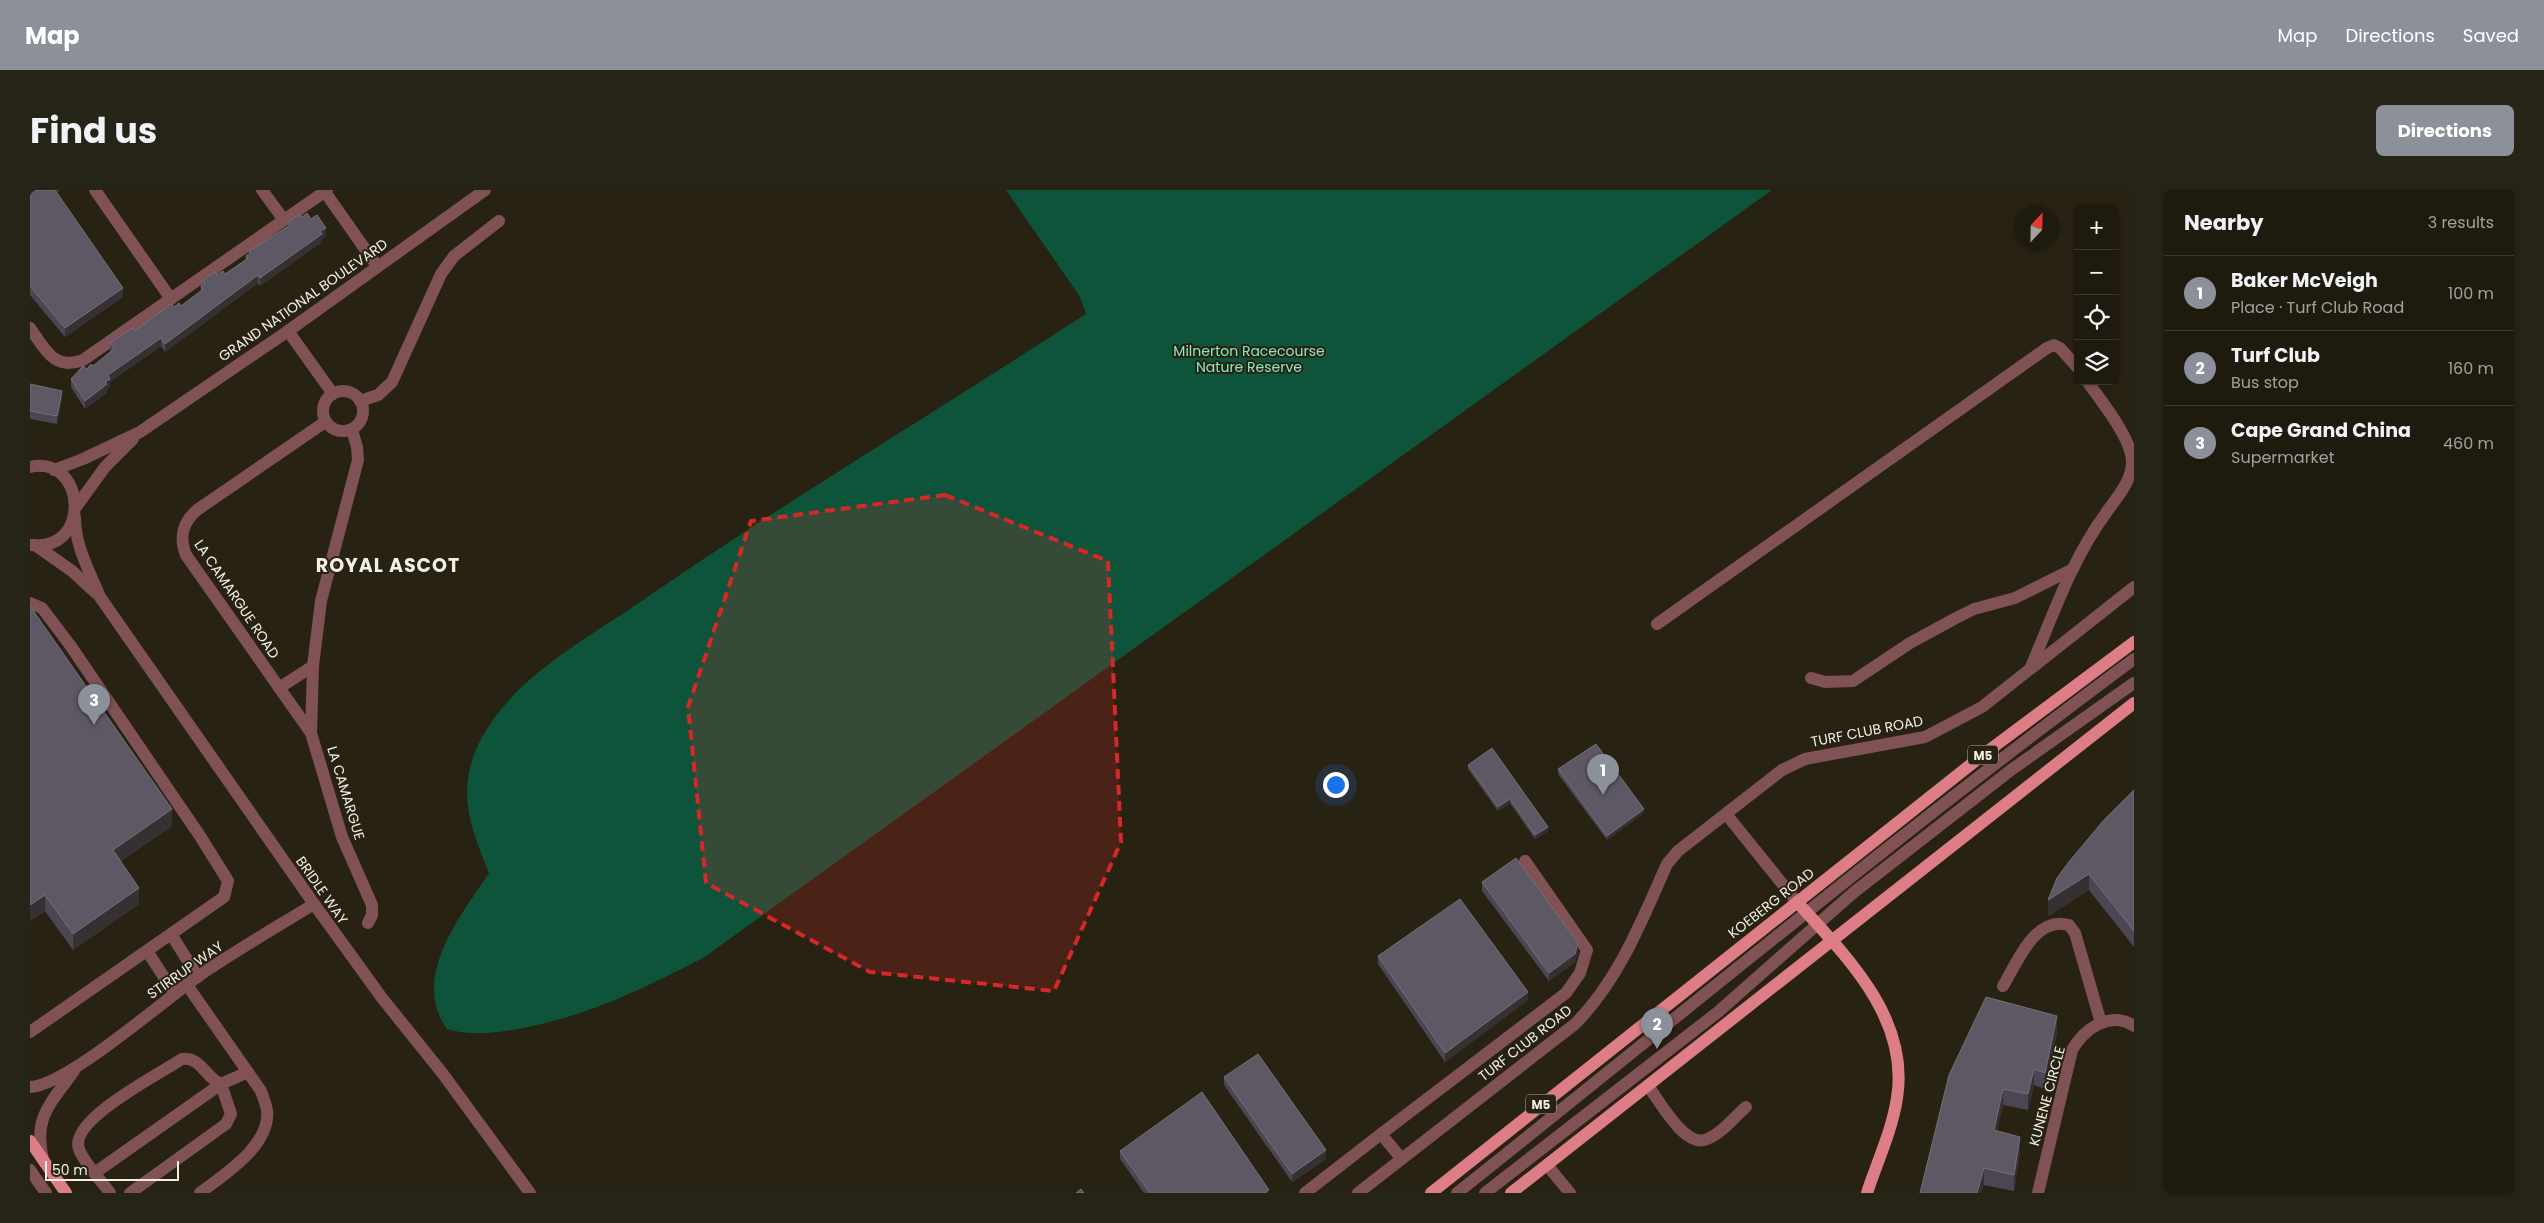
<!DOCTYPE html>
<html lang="en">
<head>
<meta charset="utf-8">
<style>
  :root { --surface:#1e1a0e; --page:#262317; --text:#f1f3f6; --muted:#a1a19e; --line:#3c382e; --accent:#8c9099 }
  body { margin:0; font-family:Poppins,sans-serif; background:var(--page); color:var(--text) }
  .controls { position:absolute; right:15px; top:15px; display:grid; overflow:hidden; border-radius:8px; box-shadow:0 1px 4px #0004 }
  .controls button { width:45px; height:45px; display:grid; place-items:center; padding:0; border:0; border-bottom:1px solid var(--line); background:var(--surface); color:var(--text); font:25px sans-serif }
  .compass { position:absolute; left:1984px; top:15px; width:45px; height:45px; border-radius:50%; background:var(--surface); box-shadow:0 1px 4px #0004; rotate:22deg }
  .scale { position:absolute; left:15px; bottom:12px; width:134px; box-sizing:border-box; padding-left:5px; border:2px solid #f2efe4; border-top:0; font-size:14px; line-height:18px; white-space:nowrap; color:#f2efe4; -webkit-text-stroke:4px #282212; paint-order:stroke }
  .you { position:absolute; left:1305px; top:594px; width:18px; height:18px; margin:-12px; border:4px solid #fff; border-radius:50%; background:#1a73e8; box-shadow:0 0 0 8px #1a73e833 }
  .badge { display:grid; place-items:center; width:32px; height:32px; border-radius:50%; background:var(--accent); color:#fff; font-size:16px; font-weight:700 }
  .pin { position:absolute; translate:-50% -41px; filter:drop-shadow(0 1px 2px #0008) }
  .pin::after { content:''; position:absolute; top:26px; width:18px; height:15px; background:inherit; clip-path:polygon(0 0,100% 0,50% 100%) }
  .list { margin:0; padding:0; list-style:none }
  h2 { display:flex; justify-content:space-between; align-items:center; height:65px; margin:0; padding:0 20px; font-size:21px }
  h2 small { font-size:16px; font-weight:400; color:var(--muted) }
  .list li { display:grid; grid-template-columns:32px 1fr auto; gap:15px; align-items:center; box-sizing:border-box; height:75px; padding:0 20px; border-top:1px solid var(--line) }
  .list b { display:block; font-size:19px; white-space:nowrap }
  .list p { margin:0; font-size:16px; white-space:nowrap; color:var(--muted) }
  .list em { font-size:16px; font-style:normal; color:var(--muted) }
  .icon { flex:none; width:28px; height:28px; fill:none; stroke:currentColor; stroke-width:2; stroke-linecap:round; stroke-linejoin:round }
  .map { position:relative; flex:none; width:2104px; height:1003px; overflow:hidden; border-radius:8px }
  header { display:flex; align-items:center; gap:30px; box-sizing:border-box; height:70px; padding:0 25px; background:var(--accent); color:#fff }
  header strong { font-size:24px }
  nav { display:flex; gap:28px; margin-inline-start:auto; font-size:18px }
  .intro { display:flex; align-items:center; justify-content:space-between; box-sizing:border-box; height:120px; padding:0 30px }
  h1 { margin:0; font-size:35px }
  .button { padding:12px 22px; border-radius:8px; background:var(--accent); color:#fff; font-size:18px; font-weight:700 }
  main { display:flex; gap:30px; padding:0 30px }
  aside { flex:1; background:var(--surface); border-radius:8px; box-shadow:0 1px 4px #0004 }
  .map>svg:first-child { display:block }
  .green { fill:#0e543b }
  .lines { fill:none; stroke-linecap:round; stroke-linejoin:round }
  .minor { stroke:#805155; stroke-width:12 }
  .major { stroke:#dd7d86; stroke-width:12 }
  .wall { fill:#4c4654 }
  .shaded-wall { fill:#363033 }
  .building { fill:#5d5863; stroke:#757078 }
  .marked { fill:#d62828; fill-opacity:0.2; stroke:#d62828; stroke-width:4; stroke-dasharray:10 6; stroke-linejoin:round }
  .labels { text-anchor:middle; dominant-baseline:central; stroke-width:4; stroke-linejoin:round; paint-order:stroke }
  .shield { fill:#282212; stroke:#b5b2a5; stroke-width:1 }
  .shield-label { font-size:12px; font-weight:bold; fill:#f2efe4 }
  .street-label { font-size:14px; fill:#f2efe4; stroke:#282212 }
  .park-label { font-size:14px; fill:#88eabf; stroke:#282212 }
  .district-label { font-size:19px; font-weight:bold; letter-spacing:1px; fill:#f2efe4; stroke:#282212 }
</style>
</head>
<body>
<header>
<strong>Map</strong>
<nav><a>Map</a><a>Directions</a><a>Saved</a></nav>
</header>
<div class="intro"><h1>Find us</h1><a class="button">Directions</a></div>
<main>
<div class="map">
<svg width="2104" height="1003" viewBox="0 0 2104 1003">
  <rect width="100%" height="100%" fill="#282212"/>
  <path class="green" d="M976,0H1742L673,768C613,799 555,827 488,839C464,843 440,846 417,839C380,788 431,725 459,683C439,634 425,598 452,547C487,484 559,448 616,408C760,309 910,219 1056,124L1049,105Z"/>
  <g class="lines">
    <g class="minor">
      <polyline points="65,0 141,109"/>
      <polyline points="232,0 254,30"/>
      <polyline points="295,2 347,76"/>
      <path d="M0,138C15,159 24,181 53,170L297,0"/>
      <polyline points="258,141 303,204"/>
      <circle cx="313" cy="221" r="20"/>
      <polyline points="330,211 348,205 362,192 411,84 424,66 469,31"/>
      <polyline points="322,240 327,257 328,270 291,411 283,476 281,543 312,647 342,715 342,725 338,733"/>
      <path d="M0,277C56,264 63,363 0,355"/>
      <polyline points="24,280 53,269 110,242 258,141 455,0"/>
      <polyline points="46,317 75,277 103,249"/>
      <path d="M45,327C45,356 59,380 70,407L284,714L352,808L413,884L500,1003"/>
      <polyline points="5,355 42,381 66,403"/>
      <polyline points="0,413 12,418 40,455 170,646 198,691 194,707 0,842"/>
      <polyline points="1627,434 2017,158 2024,155 2030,158 2048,178"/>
      <path d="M2001,477C2023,425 2042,369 2076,323C2087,307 2103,290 2102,270C2100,246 2071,211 2057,191"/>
      <polyline points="1781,488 1795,492 1823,491 1880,453 1926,428 1944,419 1985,408 2043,379"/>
      <polyline points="249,498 283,476"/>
      <path d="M281,543L156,365C149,347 152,333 167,320L295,232"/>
      <polyline points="1696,624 1767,712"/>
      <polyline points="141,744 168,787"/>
      <polyline points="117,761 145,804"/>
      <path d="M157,795L231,901C233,907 236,914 237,920C241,956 193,985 170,1003"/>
      <path d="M1973,796C1987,773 2005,725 2039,735L2045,743L2071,833"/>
      <path d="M1618,896C1629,910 1653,955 1674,950C1690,946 1704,927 1716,917"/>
      <path d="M0,897C36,896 133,811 167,787C205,761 245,738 284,714"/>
      <polyline points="1351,944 1536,803 1550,783 1557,760 1495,671"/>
      <path d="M13,970C3,927 20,914 44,881"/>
      <polyline points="1517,975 1540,1003"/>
      <polyline points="0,980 16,1003"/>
      <polyline points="66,982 191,894 201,924 196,934 100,1003"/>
      <path d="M80,1003C72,991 53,972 49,959C38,930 131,883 152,869C172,867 175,888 191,894L218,882"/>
      <polyline points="1275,1003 1351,944 1371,968"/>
      <path d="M1328,1003L1545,834C1589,790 1612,730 1637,674L1648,661L1752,580L1775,569L1895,547L1952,517L2104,397"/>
      <path d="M1427,1003C1652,824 1873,640 2104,469"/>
      <polyline points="1455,1003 1688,822 1823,703 1981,580 2104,493"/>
      <path d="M2008,1003L2042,860C2054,839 2080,820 2104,836"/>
    </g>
    <g class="major">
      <path d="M1767,712C1816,766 1880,828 1867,908C1862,941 1847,972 1837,1003"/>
      <polyline points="0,951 36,1003"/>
      <polyline points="1401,1003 1954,564 2104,452"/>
      <polyline points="1481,1003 2104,513"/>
    </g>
  </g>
  <g class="wall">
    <polygon points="0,0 30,0 26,2 93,107 35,147 0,105"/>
    <polygon points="272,27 296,46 292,49 292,52 230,96 228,93 135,162 131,156 80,192 80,197 77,199 77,203 55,219 41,197 41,189 57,179 63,176 80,162 80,153 105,141 144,117 151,116 171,101 171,96 173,95 173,90 187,85 195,84 216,70 216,66 219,64 219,61 258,36 258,32"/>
    <polygon points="0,194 32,209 27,234 0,229"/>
    <polygon points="0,417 142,636 91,671 109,714 43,760 15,721 0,731"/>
    <polygon points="1438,575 1518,641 1505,649 1480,613 1468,621 1438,579"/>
    <polygon points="1528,579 1614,623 1577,650 1528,584"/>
    <polygon points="2104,600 2104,757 2059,700 2018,726"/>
    <polygon points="1452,692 1548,761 1545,772 1519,791 1452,701"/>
    <polygon points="1348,766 1498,810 1415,872 1348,774"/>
    <polygon points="2027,842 2015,899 2004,895 1998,920 1973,915 1967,941 1990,963 1984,1001 1954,995 1919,885"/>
    <polygon points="1194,887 1296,969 1262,992 1194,895"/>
    <polygon points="1090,961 1239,1003 1114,1003 1090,969"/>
  </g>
  <g class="shaded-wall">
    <polygon points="296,38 296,46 292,49 292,52 230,96 230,88 290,41"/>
    <polygon points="228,85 228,93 135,162 135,154"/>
    <polygon points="93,98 93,107 35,147 35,138"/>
    <polygon points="131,148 131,156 80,192 80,197 77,199 77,203 55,219 55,211 75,192 78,185"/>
    <polygon points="32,201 32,209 27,234 27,226"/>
    <polygon points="1480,609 1480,613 1468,621 1468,617"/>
    <polygon points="142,619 142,636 83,676 83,660"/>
    <polygon points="1614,619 1614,623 1577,650 1577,646"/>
    <polygon points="1518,637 1518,641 1505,649 1505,645"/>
    <polygon points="2059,684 2059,700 2018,726 2018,710"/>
    <polygon points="109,698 109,714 43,760 43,744"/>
    <polygon points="15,705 15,721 0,731 0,715"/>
    <polygon points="1548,753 1548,761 1545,772 1519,791 1519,783"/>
    <polygon points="1498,802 1498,810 1415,872 1415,863"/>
    <polygon points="2027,826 2027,842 2015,899 2015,883"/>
    <polygon points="2004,879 2004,895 1998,920 1998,904"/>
    <polygon points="1973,899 1973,915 1964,956 1964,940"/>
    <polygon points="1990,947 1990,963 1984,1001 1984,985"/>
    <polygon points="1296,960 1296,969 1262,992 1262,984"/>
    <polygon points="1954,978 1954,995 1952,1003 1947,1003"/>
  </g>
  <g class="building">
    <polygon points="0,0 25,0 93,98 35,138 0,96"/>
    <polygon points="277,23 281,29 287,25 296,38 290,41 292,44 230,88 228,85 135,154 131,148 78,185 80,189 75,192 77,194 55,211 41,189 53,176 57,179 61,174 63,176 84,159 80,153 102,138 105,141 141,114 144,117 149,113 151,116 172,100 171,96 175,93 173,90 185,82 187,85 193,81 195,84 217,69 216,66 220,63 219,61 260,35 258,32 270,24 272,27"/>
    <polygon points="0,194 32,201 27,226 0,221"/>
    <polygon points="0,416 142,619 83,660 109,698 43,744 15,705 0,715"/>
    <polygon points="1566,554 1614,619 1577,646 1528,579"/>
    <polygon points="1462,558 1518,637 1505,645 1480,609 1468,617 1438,575"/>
    <polygon points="2104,600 2104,741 2059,684 2018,710 2027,688 2038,673 2073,631"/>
    <polygon points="1486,668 1548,753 1545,764 1519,783 1452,692"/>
    <polygon points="1430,709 1498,802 1415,863 1348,766"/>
    <polygon points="1956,807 2027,826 2015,883 2004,879 1998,904 1973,899 1964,940 1990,947 1984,985 1954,978 1947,1003 1890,1003 1919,885"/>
    <polygon points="1228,864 1296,960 1262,984 1194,887"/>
    <polygon points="1172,902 1239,1000 1235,1003 1120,1003 1090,961"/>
    <polygon points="1051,999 1054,1003 1046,1003"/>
  </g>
  <path class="marked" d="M915,305L1078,371L1091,652L1024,801L840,782L676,693L658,517L721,331Z"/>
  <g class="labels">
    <g class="shield">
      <rect x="1938" y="555.5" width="30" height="19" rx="4"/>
      <rect x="1496" y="904.5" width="30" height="19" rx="4"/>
    </g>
    <g class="shield-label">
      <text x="1953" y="565">M5</text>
      <text x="1511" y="914">M5</text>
    </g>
    <g class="street-label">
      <text transform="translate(273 110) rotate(-35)">GRAND NATIONAL BOULEVARD</text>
      <text transform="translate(207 409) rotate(56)">LA CAMARGUE ROAD</text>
      <text transform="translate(1837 541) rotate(-11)">TURF CLUB ROAD</text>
      <text transform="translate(316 603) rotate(73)">LA CAMARGUE</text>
      <text transform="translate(292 700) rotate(55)">BRIDLE WAY</text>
      <text transform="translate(1741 713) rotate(-38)">KOEBERG ROAD</text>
      <text transform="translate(155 780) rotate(-35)">STIRRUP WAY</text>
      <text transform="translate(1495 853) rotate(-38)">TURF CLUB ROAD</text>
      <text transform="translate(2017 906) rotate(-75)">KUNENE CIRCLE</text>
    </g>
    <g class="park-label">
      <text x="1219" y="161">Milnerton Racecourse<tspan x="1219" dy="16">Nature Reserve</tspan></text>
    </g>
    <g class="district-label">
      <text x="358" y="375">ROYAL ASCOT</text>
    </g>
  </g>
</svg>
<div class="controls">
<button>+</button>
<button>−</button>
<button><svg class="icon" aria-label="locate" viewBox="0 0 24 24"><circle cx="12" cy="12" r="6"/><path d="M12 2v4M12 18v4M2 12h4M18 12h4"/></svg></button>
<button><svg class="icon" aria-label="layers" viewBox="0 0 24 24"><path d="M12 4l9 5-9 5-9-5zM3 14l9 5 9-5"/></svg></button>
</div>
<svg class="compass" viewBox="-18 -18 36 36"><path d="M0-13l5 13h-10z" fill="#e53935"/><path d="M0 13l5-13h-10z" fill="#a1a19e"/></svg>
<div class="scale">50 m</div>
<div class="you"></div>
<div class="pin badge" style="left:1573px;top:605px">1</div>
<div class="pin badge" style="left:1627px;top:859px">2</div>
<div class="pin badge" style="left:64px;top:535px">3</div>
</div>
<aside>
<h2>Nearby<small>3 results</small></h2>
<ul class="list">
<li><span class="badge">1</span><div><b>Baker McVeigh</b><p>Place · Turf Club Road</p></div><em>100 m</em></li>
<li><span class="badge">2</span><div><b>Turf Club</b><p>Bus stop</p></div><em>160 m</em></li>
<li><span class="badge">3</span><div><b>Cape Grand China</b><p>Supermarket</p></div><em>460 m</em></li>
</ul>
</aside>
</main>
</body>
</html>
